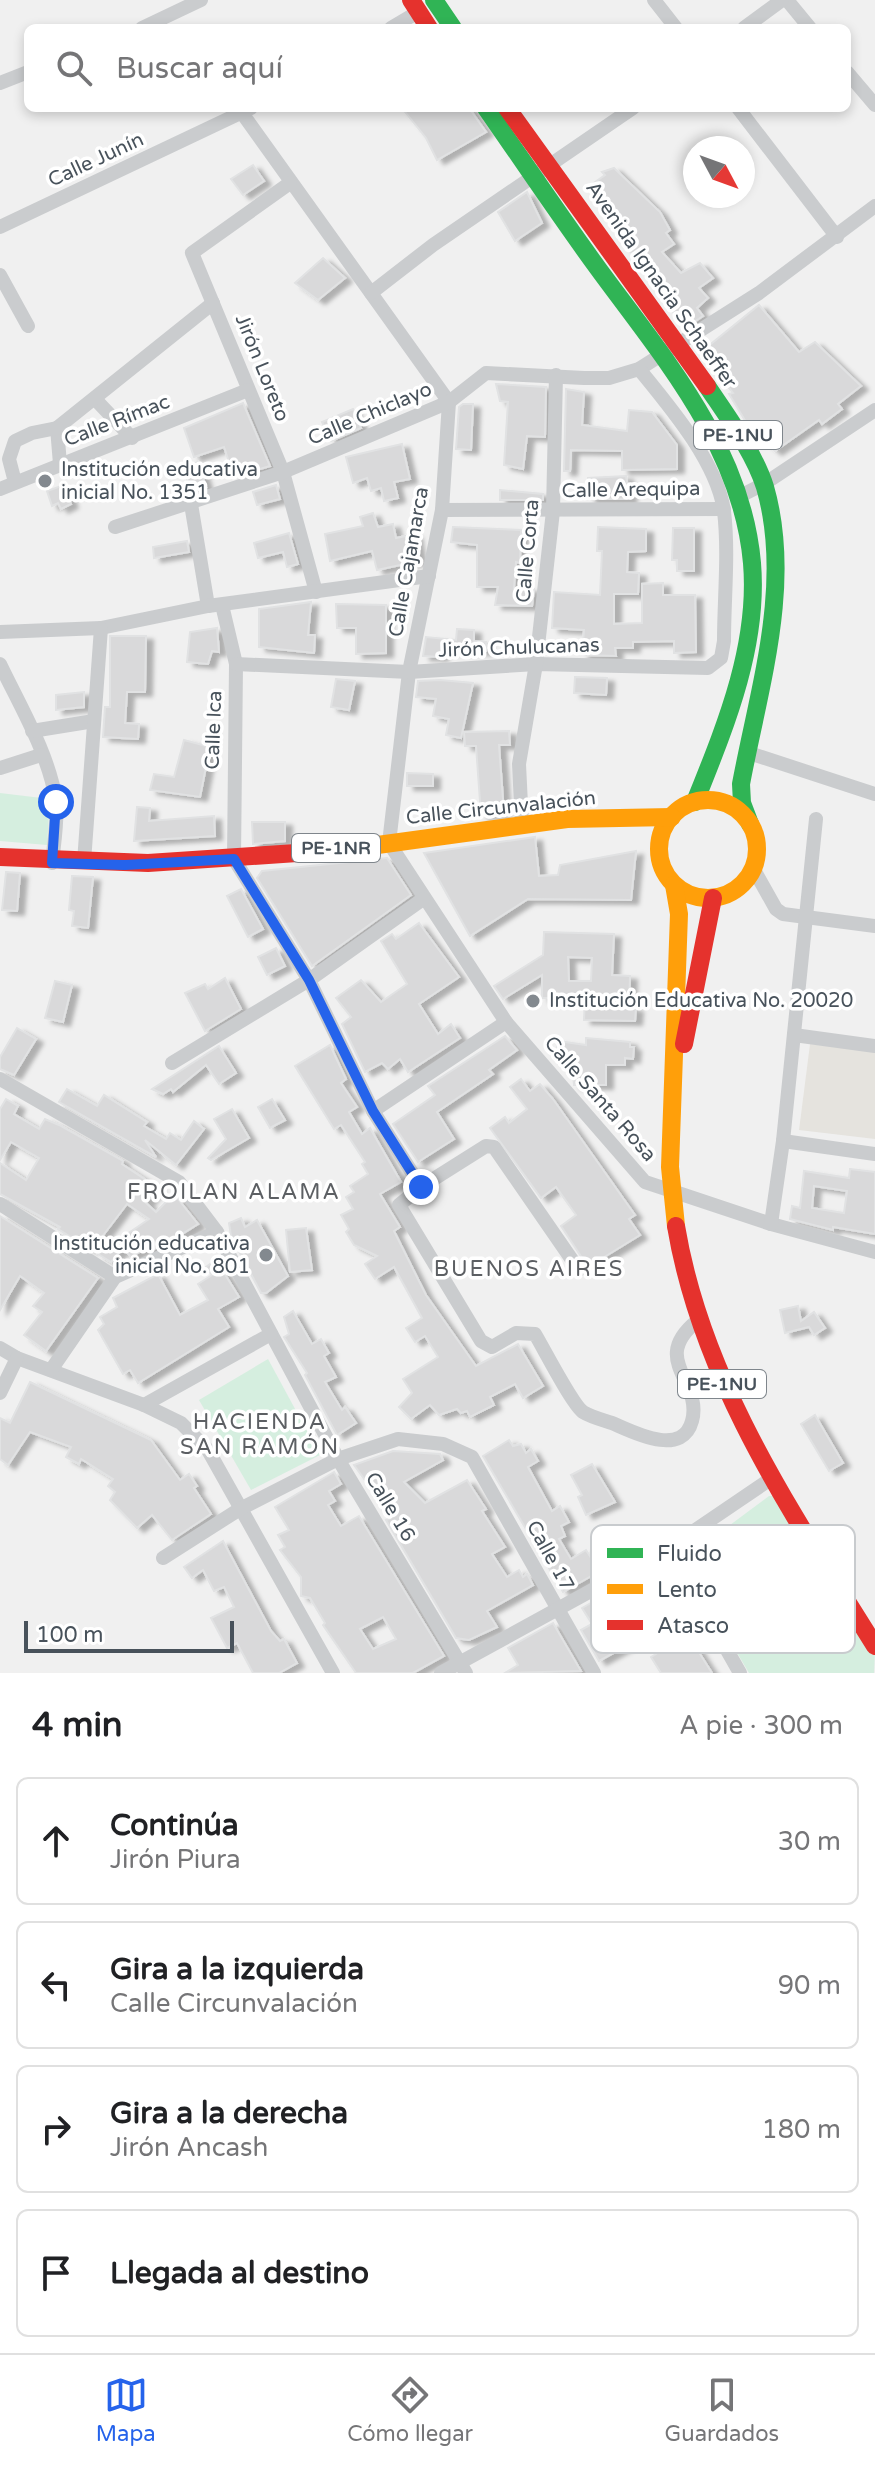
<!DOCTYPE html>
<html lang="es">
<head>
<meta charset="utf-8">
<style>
  :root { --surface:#fff; --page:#f6f6f6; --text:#202124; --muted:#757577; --line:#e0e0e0; --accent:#2563eb }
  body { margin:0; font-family:"Varela Round",sans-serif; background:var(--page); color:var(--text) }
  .compass { position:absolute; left:683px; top:136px; width:72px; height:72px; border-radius:50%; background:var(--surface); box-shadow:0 4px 12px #0003; rotate:131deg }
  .scale { position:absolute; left:24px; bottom:20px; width:210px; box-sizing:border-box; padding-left:8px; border:4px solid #48525b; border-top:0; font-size:22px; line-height:28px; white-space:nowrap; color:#48525b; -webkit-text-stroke:6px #fff; paint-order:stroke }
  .stop { position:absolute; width:24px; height:24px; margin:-18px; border:6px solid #2563eb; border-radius:50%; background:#fff }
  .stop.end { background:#2563eb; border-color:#fff; box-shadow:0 2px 8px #0008 }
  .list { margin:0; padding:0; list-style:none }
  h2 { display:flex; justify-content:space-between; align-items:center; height:104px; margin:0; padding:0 32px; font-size:34px }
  h2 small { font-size:26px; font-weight:400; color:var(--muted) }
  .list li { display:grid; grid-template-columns:52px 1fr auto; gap:24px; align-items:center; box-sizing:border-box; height:128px; margin:0 16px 16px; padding:0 16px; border:2px solid var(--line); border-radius:12px }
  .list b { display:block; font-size:30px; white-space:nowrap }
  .list p { margin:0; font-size:26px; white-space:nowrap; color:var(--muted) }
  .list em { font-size:26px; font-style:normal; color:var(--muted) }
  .icon { flex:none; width:44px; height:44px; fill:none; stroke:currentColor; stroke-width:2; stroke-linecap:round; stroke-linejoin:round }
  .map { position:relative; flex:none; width:875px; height:1673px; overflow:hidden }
  .search { position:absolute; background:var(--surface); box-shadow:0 4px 12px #0003; left:24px; right:24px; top:24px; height:88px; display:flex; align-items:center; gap:20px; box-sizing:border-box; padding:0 28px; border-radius:12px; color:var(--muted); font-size:30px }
  .sheet { height:680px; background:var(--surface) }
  nav { display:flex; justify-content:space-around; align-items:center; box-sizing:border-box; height:112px; border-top:2px solid var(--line); background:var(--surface); font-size:22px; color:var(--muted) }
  nav a { display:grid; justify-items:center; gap:4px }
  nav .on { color:var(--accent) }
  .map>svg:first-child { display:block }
  .commercial { fill:#e5e3de }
  .green { fill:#d5eedf }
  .building { fill:#d9d9da; stroke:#e1e2e3; stroke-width:2; fill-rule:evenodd; filter:url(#shadow) }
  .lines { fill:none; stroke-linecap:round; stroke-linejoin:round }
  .street { stroke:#caccce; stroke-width:14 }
  .fast { stroke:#30b455; stroke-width:18 }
  .slow { stroke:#ff9f0a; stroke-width:18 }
  .jam { stroke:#e5322d; stroke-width:18 }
  .route { stroke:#2563eb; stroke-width:10 }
  .poi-dot { fill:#83898f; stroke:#fff; stroke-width:3 }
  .labels { text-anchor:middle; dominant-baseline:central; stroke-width:7; stroke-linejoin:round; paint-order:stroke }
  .shield { fill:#fff; stroke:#7f868c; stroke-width:2 }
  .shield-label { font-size:18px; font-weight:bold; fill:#48525b }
  .street-label { font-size:20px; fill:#48525b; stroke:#fff }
  .poi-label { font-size:20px; fill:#48525b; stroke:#fff; text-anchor:start }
  .neighbourhood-label { font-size:22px; letter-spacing:2px; fill:#5c5f63; stroke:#fff }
  .key { fill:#fff; stroke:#c8cbce; stroke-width:2 }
  .key-label { font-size:22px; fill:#48525b }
</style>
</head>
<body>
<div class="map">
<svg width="875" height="1673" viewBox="0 0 875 1673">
  <defs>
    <filter id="shadow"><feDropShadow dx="7" dy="4" stdDeviation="2" flood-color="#0004"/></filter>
  </defs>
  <rect width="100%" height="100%" fill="#f0f0f0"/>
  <polygon class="commercial" points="810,1044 875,1051 875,1139 799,1130"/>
  <g class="green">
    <polygon points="0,793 50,799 47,845 0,841"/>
    <polygon points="268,1359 320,1455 251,1490 199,1400"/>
    <polygon points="769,1496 773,1496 875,1652 874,1673 749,1673 685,1564 687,1557"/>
  </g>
  <g class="building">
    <polygon points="402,108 469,108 486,132 437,160 426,138"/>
    <polygon points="253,165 264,181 243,195 231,179"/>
    <polygon points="614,168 660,212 670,230 666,233 674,244 662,252 681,273 700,263 713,278 699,288 708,298 697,308 703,316 685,328 671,309 674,307 659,293 662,291 645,264 642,266 617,235 588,187 605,175 602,172"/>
    <polygon points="527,192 542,223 515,241 498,212"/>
    <polygon points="323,258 345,278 318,300 295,283"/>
    <polygon points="759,305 799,352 815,342 861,386 838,404 842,409 822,424 819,420 775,451 762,439 758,442 729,394 733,393 701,352"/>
    <polygon points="496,384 546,387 545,437 527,436 523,469 504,465 508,402 500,401"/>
    <polygon points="566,389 584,392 582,425 627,431 629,410 652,412 677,445 677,469 622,470 622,451 571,450 570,471 564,471"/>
    <polygon points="243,403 270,466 250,472 248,466 232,471 224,447 194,457 184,428"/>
    <polygon points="463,404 473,404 471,450 456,449 459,407"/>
    <polygon points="353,409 361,428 331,441 322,422"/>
    <polygon points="402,444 410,479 394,482 398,498 384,501 381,488 371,491 367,478 353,483 346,457"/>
    <polygon points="198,462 206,487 191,492 183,467"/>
    <polygon points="626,476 630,499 589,499 588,478"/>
    <polygon points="64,485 71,504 61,509 58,503 52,506 47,491"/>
    <polygon points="276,485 280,499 257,505 253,492"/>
    <polygon points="500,490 543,494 543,500 500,500"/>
    <polygon points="373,513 378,527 393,524 396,538 415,534 419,561 377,570 372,551 330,561 325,534 363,526 360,517"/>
    <polygon points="453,527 521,530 520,563 516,562 514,588 534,589 532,606 495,605 498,587 477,587 477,545 451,542"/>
    <polygon points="598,527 646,529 646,551 628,552 627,572 639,573 638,594 614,594 614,624 642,623 642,584 663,583 663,595 695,595 696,652 674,653 674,641 633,642 633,648 615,648 616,656 582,655 584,630 552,628 554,592 600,595 602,551 597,551"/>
    <polygon points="673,528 694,528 694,571 677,571 677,560 672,560"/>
    <polygon points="289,533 298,564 287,567 283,552 258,558 254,543"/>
    <polygon points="187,541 189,552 154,558 153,547"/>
    <polygon points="311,602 308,635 315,635 314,653 259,647 259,609"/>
    <polygon points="336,604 386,605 386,653 356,654 356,628 337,628"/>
    <polygon points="217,628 219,652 212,651 208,664 187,662 190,632"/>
    <polygon points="457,629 474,630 474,641 486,642 486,651 442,650 441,657 423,656 426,637 456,640"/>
    <polygon points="110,636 146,636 145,692 127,692 125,723 139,724 138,739 103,737 105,707 110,707"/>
    <polygon points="575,677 607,678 606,695 574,693"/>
    <polygon points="336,679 355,681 349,710 331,707"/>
    <polygon points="440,680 473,683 461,738 446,735 449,719 433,716 436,699 416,697 418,681"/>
    <polygon points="84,692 84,707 56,710 56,695"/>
    <polygon points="509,731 510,745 499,745 504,813 481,815 476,746 465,746 464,732"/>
    <polygon points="184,740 210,747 200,797 150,790 154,774 174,777"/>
    <polygon points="407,773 433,774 433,786 407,786"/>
    <polygon points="137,807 150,808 149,821 214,816 215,836 134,841"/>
    <polygon points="252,822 285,822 285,841 253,844"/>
    <polygon points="535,837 539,876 558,875 560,865 636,851 631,900 528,899 470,936 424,853"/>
    <polygon points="387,858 411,895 312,966 257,878 262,871"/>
    <polygon points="6,872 20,873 17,911 2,910"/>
    <polygon points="72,876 93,877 88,928 72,926 74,911 69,910"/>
    <polygon points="241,889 263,929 248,937 227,896"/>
    <polygon points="419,923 459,977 419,1004 438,1034 451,1024 460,1038 408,1072 400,1059 388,1069 382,1063 365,1072 342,1024 351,1017 336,998 361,980 381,1002 407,984 381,941 392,934 396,939"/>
    <path d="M544,932L614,934L612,975L630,976L629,1008H636L635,1021L584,1020L585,998H542V975L503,999L494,986L543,955ZM568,957L592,958L591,981H569Z"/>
    <polygon points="276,948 285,966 267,975 258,957"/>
    <polygon points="225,978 241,1009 205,1031 185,993 205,984 208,989"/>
    <polygon points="55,981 72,985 63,1022 45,1018"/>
    <polygon points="17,1028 36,1039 14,1075 0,1069 0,1057"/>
    <polygon points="505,1036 517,1050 489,1070 493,1074 437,1112 454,1139 418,1162 393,1124 435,1095 428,1086"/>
    <polygon points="586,1038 630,1042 630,1047 634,1047 633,1059 625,1058 625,1065 606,1065 606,1085 574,1085 572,1061 556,1059 558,1041 586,1045"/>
    <polygon points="330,1045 346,1079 341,1083 357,1107 349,1112 362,1134 370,1128 401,1182 380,1194 400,1227 394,1231 426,1295 476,1366 518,1344 543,1386 523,1398 515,1384 490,1397 494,1405 470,1417 467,1411 461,1413 457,1409 439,1415 430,1405 411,1419 399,1407 412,1393 403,1379 438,1357 425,1336 415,1342 406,1328 422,1318 394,1267 375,1279 365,1264 377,1256 354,1245 346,1232 349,1229 341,1215 353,1209 346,1197 354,1192 350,1186 368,1174 362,1164 365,1162 341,1125 334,1129 295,1066"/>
    <polygon points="219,1046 236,1073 219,1084 206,1065 173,1092 171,1089 163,1094 152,1089"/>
    <polygon points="521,1079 530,1091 540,1084 553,1099 635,1215 629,1219 640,1235 588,1267 561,1226 576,1215 556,1187 541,1198 490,1128 505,1117 509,1123 527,1109 510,1087"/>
    <polygon points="67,1089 97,1106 104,1095 147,1122 144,1126 166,1139 170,1133 181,1140 194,1121 204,1129 176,1165 145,1140 156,1157 59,1102"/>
    <polygon points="6,1099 18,1106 14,1114 39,1129 45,1119 59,1125 123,1161 122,1164 158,1188 146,1203 156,1212 174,1194 198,1224 166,1244 148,1251 146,1248 131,1257 123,1248 111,1262 98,1254 149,1219 127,1204 92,1250 58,1229 60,1227 0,1194 0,1163 26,1180 39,1158 11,1142 0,1160 0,1109"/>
    <polygon points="272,1099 285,1120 270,1128 258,1107"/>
    <polygon points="232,1109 249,1138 211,1160 208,1158 226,1139 214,1119"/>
    <path d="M850,1169L875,1172V1234L833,1227V1230L790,1219L792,1206L800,1208L804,1171L849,1178ZM814,1186L847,1191L844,1213L812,1208Z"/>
    <polygon points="0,1216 98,1278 46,1351 24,1335 42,1312 33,1306 44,1293 20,1276 0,1310"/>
    <polygon points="241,1218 245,1227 257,1220 288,1276 266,1293 261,1293 231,1236 229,1223"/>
    <polygon points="306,1228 312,1270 290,1272 286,1230"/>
    <polygon points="216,1260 239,1297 218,1309 229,1327 138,1383 130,1370 123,1374 98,1330 104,1324 100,1317 117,1307 113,1298 158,1274 180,1315 208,1300 198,1284 212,1275 206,1267"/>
    <polygon points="798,1306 801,1321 814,1312 825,1328 814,1335 809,1327 785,1333 780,1310"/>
    <polygon points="293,1311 312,1344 321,1339 329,1353 324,1356 336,1377 325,1382 342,1410 345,1407 356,1423 337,1435 305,1375 307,1373 284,1337 289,1334 284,1317"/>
    <polygon points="30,1382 151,1440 180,1480 189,1474 197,1486 194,1488 211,1514 172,1540 152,1515 137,1528 110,1500 115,1492 108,1486 113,1479 81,1459 79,1464 66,1457 71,1447 30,1432 8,1465 0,1459 0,1418 10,1423"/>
    <polygon points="815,1415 843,1463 829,1471 801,1424"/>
    <polygon points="509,1440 513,1446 521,1444 526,1453 531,1449 538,1461 528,1467 552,1511 560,1506 569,1522 561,1526 565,1536 559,1539 571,1559 586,1550 593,1561 604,1555 599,1545 628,1529 639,1549 563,1592 483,1456"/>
    <polygon points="393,1451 440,1454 443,1460 404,1482 425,1503 467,1480 486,1509 482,1511 505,1547 492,1554 507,1577 519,1570 523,1577 527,1574 533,1585 487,1611 497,1627 469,1640 456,1638 386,1520 389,1519 383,1511 386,1509 354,1465"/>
    <polygon points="592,1464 615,1502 586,1515 578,1497 582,1495 571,1475"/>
    <path d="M334,1472L341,1484L329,1491L335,1501L328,1505L341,1526L359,1516L444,1656L413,1673H356L323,1625L325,1623L310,1598L301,1596V1577L280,1550L285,1547L278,1535L289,1530L275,1507ZM383,1617L396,1639L373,1649L360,1629Z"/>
    <polygon points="223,1541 271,1631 280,1641 284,1639 297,1663 279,1673 253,1673 237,1643 227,1648 211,1618 234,1607 224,1587 214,1591 203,1570 192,1578 184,1567"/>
    <polygon points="653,1568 678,1618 599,1661 581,1630 592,1624 582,1608"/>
    <polygon points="553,1623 581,1671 505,1673 518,1665 508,1648"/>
    <polygon points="688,1635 712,1673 661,1673 651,1657"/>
  </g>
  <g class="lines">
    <g class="street">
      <polyline points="654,0 676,28"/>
      <polyline points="787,0 810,28"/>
      <polyline points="142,28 201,0"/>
      <polyline points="391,28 418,12"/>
      <polyline points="744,28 782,0"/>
      <polyline points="847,72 875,105"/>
      <polyline points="0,83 28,72"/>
      <polyline points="738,108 837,237"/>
      <polyline points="242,113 449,402 442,510 409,672 389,843 506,1022 645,1182 771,1224 875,1252"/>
      <polyline points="290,183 192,253 283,472 316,592"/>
      <polyline points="0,227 251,108"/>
      <polyline points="0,275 28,326"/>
      <polyline points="371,293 433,245 633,108"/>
      <polyline points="95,399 132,438"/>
      <polyline points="60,464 57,428 213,303"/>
      <polyline points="15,482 9,459 15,441 32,433 57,428"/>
      <polyline points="0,489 248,390"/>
      <polyline points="740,496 764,484 875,410"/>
      <polyline points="191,504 208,606"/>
      <polyline points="442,510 724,509"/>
      <polyline points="115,527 283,472 449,402 486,373 584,378 609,378 639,369 759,293 875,206"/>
      <polyline points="222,605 236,664 234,859 309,980 373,1111 421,1187"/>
      <polyline points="0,632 101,628 208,606 429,576"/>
      <path d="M0,664C20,706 49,754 56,801C58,821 54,843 52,863"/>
      <path d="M236,664L409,672L536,664L708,668L721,658L724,641C724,599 729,553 724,511C717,462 670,407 639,369"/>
      <polyline points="32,731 94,721"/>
      <polyline points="746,752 875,794"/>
      <polyline points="0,768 41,755"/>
      <polyline points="522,825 519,764 536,664 553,511 556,375"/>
      <polyline points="84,862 101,628"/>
      <polyline points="753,868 776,909 783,914 875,926"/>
      <polyline points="794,1035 875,1046"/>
      <polyline points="172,1063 309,980 423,899"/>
      <polyline points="0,1079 179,1182 217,1232 338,1459 466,1673"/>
      <polyline points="373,1111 506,1022"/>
      <polyline points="783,1141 875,1154"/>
      <polyline points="0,1204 115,1277"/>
      <polyline points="771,1224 783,1141 816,819"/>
      <path d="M579,1270L494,1147L486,1146L421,1187L399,1205L481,1341L492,1347L516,1333L535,1334C544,1349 572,1404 583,1412C591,1417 603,1420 612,1423C633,1432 682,1458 692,1421C703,1381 649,1360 697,1321"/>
      <polyline points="0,1348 17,1358 144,1405 181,1423 208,1450 333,1673"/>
      <polyline points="51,1370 115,1277 217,1232"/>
      <polyline points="0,1393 17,1358"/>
      <polyline points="144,1405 271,1334"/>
      <polyline points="669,1548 740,1673"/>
      <polyline points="163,1558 240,1509 338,1459 398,1439 443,1444 472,1457 594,1673"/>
      <polyline points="441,1673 669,1548 772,1478"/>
    </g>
    <g class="fast">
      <polyline points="434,0 453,28"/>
      <path d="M486,108C523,161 559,215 597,267C662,356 742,447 752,563C759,646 725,727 695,802"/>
      <path d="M707,386C727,416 754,452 765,487C793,584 759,688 741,784L742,803L750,824"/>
    </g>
    <g class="slow">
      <circle cx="708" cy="849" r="49"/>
      <polyline points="341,850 567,819 672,817"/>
      <polyline points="674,885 679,914 670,1167 676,1226"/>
    </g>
    <g class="jam">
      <polyline points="411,0 429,28"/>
      <polyline points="507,108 707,386"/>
      <polyline points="0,857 148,863 341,850"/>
      <polyline points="684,1044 713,898"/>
      <path d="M676,1226C702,1382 793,1514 875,1646"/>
    </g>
  </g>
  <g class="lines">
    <polyline class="route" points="56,802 52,863 125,865 234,859 309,980 373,1111 421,1187"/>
  </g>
  <g class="poi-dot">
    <circle cx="45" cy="481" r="8"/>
    <circle cx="533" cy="1001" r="8"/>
    <circle cx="266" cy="1255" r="8"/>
  </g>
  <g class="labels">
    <g class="shield">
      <rect x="694" y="421" width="88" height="28" rx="6"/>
      <rect x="292" y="834" width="88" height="28" rx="6"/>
      <rect x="678" y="1370" width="88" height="28" rx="6"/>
    </g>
    <g class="shield-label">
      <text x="738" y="435">PE-1NU</text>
      <text x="336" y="848">PE-1NR</text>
      <text x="722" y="1384">PE-1NU</text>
    </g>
    <g class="street-label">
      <text transform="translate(96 160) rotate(-25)">Calle Junín</text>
      <text transform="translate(661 285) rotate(55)">Avenida Ignacia Schaeffer</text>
      <text transform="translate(262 368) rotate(68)">Jirón Loreto</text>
      <text transform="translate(370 414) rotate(-23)">Calle Chiclayo</text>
      <text transform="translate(117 421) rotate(-21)">Calle Rímac</text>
      <text transform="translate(631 490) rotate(-1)">Calle Arequipa</text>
      <text transform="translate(528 551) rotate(-85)">Calle Corta</text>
      <text transform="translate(409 562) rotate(-80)">Calle Cajamarca</text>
      <text transform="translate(519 648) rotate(-2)">Jirón Chulucanas</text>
      <text transform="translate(214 730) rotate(-88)">Calle Ica</text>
      <text transform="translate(501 808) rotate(-6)">Calle Circunvalación</text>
      <text transform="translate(600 1099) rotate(49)">Calle Santa Rosa</text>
      <text transform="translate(390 1507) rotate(59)">Calle 16</text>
      <text transform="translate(550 1556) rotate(61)">Calle 17</text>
    </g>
    <g class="poi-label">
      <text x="61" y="470">Institución educativa<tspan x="61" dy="23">inicial No. 1351</tspan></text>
      <text x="549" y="1001">Institución Educativa No. 20020</text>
      <text x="250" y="1244" text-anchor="end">Institución educativa<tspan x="250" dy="23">inicial No. 801</tspan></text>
    </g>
    <g class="neighbourhood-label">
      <text x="234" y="1192">FROILAN ALAMA</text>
      <text x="529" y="1269">BUENOS AIRES</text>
      <text x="260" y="1422">HACIENDA<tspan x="260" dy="25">SAN RAMÓN</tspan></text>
    </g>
  </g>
  <rect x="591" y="1525" width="264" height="128" rx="12" class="key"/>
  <rect x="607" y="1548" width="36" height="10" fill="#30b455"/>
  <rect x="607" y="1584" width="36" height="10" fill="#ff9f0a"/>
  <rect x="607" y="1620" width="36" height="10" fill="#e5322d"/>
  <g class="key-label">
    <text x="657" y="1561">Fluido</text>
    <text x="657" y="1597">Lento</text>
    <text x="657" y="1633">Atasco</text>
  </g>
</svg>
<svg class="compass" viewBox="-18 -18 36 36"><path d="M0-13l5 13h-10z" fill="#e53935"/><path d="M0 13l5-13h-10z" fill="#757577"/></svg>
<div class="scale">100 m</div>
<div class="stop" style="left:56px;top:802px"></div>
<div class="stop end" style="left:421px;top:1187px"></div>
<div class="search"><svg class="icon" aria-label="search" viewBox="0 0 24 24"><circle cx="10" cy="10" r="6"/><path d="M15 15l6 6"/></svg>Buscar aquí</div>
</div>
<section class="sheet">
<h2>4 min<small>A pie · 300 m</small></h2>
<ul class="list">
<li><svg class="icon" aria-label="ahead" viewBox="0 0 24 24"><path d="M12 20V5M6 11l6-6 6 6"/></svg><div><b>Continúa</b><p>Jirón Piura</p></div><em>30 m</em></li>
<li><svg class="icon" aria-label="left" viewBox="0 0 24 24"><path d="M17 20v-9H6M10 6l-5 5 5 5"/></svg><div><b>Gira a la izquierda</b><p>Calle Circunvalación</p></div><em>90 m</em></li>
<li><svg class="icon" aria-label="right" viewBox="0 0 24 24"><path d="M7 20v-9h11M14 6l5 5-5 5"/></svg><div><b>Gira a la derecha</b><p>Jirón Ancash</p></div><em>180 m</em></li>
<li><svg class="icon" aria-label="arrive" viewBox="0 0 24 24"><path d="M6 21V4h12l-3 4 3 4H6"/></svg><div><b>Llegada al destino</b></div></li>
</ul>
</section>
<nav>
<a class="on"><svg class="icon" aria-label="map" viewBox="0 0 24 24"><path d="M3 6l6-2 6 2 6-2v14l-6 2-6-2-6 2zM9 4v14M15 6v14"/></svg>Mapa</a>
<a><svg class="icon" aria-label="directions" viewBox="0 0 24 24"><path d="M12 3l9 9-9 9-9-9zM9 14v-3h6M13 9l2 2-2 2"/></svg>Cómo llegar</a>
<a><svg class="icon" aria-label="saved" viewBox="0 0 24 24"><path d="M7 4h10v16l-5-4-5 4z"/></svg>Guardados</a>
</nav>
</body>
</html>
